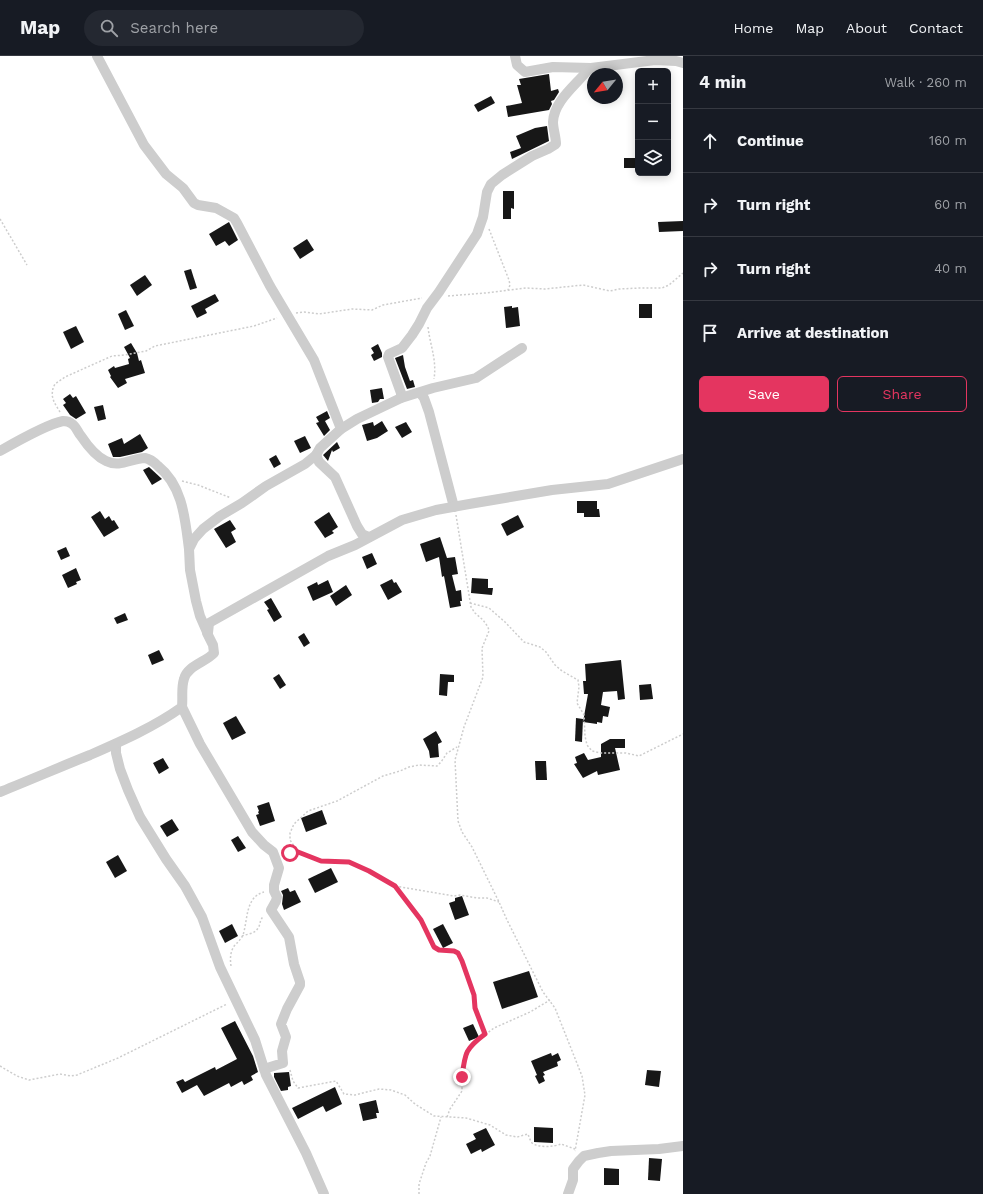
<!DOCTYPE html>
<html lang="en">
<head>
<meta charset="utf-8">
<style>
  :root { --surface:#171b24; --page:#242831; --text:#f1f3f6; --muted:#9ea1a6; --line:#363941; --accent:#e43560 }
  body { margin:0; font-family:"Work Sans",sans-serif; background:var(--page); color:var(--text) }
  .controls { position:absolute; right:12px; top:12px; display:grid; overflow:hidden; border-radius:6px; box-shadow:0 2px 10px #0003 }
  .controls button { width:36px; height:36px; display:grid; place-items:center; padding:0; border:0; border-bottom:1px solid var(--line); background:var(--surface); color:var(--text); font:20px sans-serif }
  .compass { position:absolute; left:587px; top:12px; width:36px; height:36px; border-radius:50%; background:var(--surface); box-shadow:0 2px 10px #0003; rotate:240deg }
  .stop { position:absolute; width:12px; height:12px; margin:-9px; border:3px solid #e43560; border-radius:50%; background:#fff }
  .stop.end { background:#e43560; border-color:#fff; box-shadow:0 1px 4px #0008 }
  .list { margin:0; padding:0; list-style:none }
  h2 { display:flex; justify-content:space-between; align-items:center; height:52px; margin:0; padding:0 16px; font-size:17px }
  h2 small { font-size:13px; font-weight:400; color:var(--muted) }
  .list li { display:grid; grid-template-columns:26px 1fr auto; gap:12px; align-items:center; box-sizing:border-box; height:64px; padding:0 16px; border-top:1px solid var(--line) }
  .list b { display:block; font-size:15px; white-space:nowrap }
  .list em { font-size:13px; font-style:normal; color:var(--muted) }
  .actions { display:flex; gap:8px; padding:12px 16px }
  .actions a { flex:1; padding:9px 0; border:1px solid var(--accent); border-radius:6px; text-align:center; font-size:14px; color:var(--accent) }
  .actions .main { background:var(--accent); color:#fff }
  .icon { flex:none; width:22px; height:22px; fill:none; stroke:currentColor; stroke-width:2; stroke-linecap:round; stroke-linejoin:round }
  .map { position:relative; flex:none; width:683px; height:1138px; overflow:hidden }
  header { display:flex; align-items:center; gap:24px; box-sizing:border-box; height:56px; padding:0 20px; background:var(--surface); border-bottom:1px solid var(--line) }
  header strong { font-size:19px }
  nav { display:flex; gap:22px; margin-inline-start:auto; font-size:14px }
  .search { width:280px; height:36px; background:var(--page); display:flex; align-items:center; gap:10px; box-sizing:border-box; padding:0 14px; border-radius:22px; color:var(--muted); font-size:15px }
  main { display:flex }
  aside { flex:1; background:var(--surface) }
  .map>svg:first-child { display:block }
  .building { fill:#171717 }
  .lines { fill:none; stroke-linecap:round; stroke-linejoin:round }
  .path { stroke:#cdcdcd; stroke-width:1.5; stroke-dasharray:2 2; stroke-linecap:butt }
  .minor { stroke:#cdcdcd; stroke-width:10 }
  .route { stroke:#e43560; stroke-width:5 }
</style>
</head>
<body>
<header>
<strong>Map</strong>
<div class="search"><svg class="icon" aria-label="search" viewBox="0 0 24 24"><circle cx="10" cy="10" r="6"/><path d="M15 15l6 6"/></svg>Search here</div>
<nav><a>Home</a><a>Map</a><a>About</a><a>Contact</a></nav>
</header>
<main>
<div class="map">
<svg width="683" height="1138" viewBox="0 0 683 1138">
  <rect width="100%" height="100%" fill="#fff"/>
  <g class="building">
    <polygon points="549,18 551,35 558,33 559,36 554,44 551,45 552,48 549,54 508,61 506,50 522,47 517,29 521,29 519,23"/>
    <polygon points="491,40 495,47 478,56 474,49"/>
    <polygon points="547,70 549,85 512,103 510,96 521,92 516,80 535,72"/>
    <rect x="624" y="102" width="14" height="10"/>
    <polygon points="503,135 514,135 514,153 511,152 511,163 503,163"/>
    <polygon points="683,165 683,175 659,176 658,166"/>
    <polygon points="229,166 238,184 229,190 225,185 216,190 209,178"/>
    <polygon points="307,183 314,194 300,203 293,192"/>
    <polygon points="191,213 197,232 190,234 184,215"/>
    <polygon points="145,219 152,229 137,240 130,229"/>
    <polygon points="215,238 219,245 205,253 207,257 197,262 191,250"/>
    <rect x="639" y="248" width="13" height="14"/>
    <polygon points="512,250 512,252 518,251 520,270 506,272 504,251"/>
    <polygon points="126,254 134,270 125,274 118,258"/>
    <polygon points="76,270 84,286 71,293 63,276"/>
    <polygon points="131,287 137,297 139,305 141,304 145,317 125,323 127,327 118,332 110,321 111,320 108,314 114,310 115,312 129,308 128,303 130,302 124,291"/>
    <polygon points="378,288 382,297 382,301 374,305 371,299 374,297 371,292"/>
    <polygon points="403,299 405,311 410,325 413,324 415,331 407,333 395,302"/>
    <polygon points="382,332 384,343 380,343 378,346 372,347 370,334"/>
    <polygon points="70,338 73,342 76,340 86,357 76,363 70,359 63,349 66,347 63,343"/>
    <polygon points="103,349 106,363 98,365 94,351"/>
    <polygon points="327,355 330,362 325,365 330,374 324,380 316,367 319,366 316,361"/>
    <polygon points="382,365 388,375 377,382 367,385 362,369 373,366 374,370"/>
    <polygon points="406,366 412,376 402,382 395,371"/>
    <polygon points="140,378 148,392 142,396 120,401 113,401 108,388 122,382 124,388"/>
    <polygon points="305,380 311,392 300,397 294,385"/>
    <polygon points="337,386 340,392 333,396 332,394 328,405 323,399"/>
    <polygon points="276,399 281,408 274,412 269,403"/>
    <polygon points="149,411 162,423 152,429 143,414"/>
    <polygon points="577,445 597,445 597,453 599,453 600,461 584,461 584,457 577,457"/>
    <polygon points="100,455 105,463 109,460 112,465 114,464 119,472 104,481 91,461"/>
    <polygon points="329,456 338,471 332,475 334,477 325,482 314,466"/>
    <polygon points="518,459 524,471 507,480 501,468"/>
    <polygon points="230,464 236,473 231,476 236,486 226,492 214,473"/>
    <polygon points="440,481 447,502 455,501 458,518 452,519 456,535 461,534 462,545 460,545 461,550 450,552 444,520 442,521 439,501 426,506 420,488"/>
    <polygon points="66,491 70,500 61,504 57,495"/>
    <polygon points="372,497 377,508 367,513 362,501"/>
    <polygon points="76,512 81,524 76,526 77,528 68,532 62,519"/>
    <polygon points="472,522 488,523 488,532 493,532 492,539 471,537"/>
    <polygon points="392,523 394,527 396,526 402,536 388,544 380,529"/>
    <polygon points="328,524 333,536 313,545 307,531 317,526 318,529"/>
    <polygon points="346,529 352,539 336,550 330,540"/>
    <polygon points="271,542 282,561 274,566 267,554 269,553 264,546"/>
    <polygon points="125,557 128,564 117,568 114,562"/>
    <polygon points="304,577 310,587 304,591 298,581"/>
    <polygon points="159,594 164,604 152,609 148,599"/>
    <polygon points="621,604 625,643 618,644 617,635 603,636 601,649 610,651 608,661 603,660 602,667 597,666 597,668 583,666 588,638 584,638 583,625 586,625 585,608"/>
    <polygon points="279,618 286,629 280,633 273,622"/>
    <polygon points="440,618 454,619 454,626 448,626 447,640 439,639"/>
    <polygon points="651,628 653,643 640,644 639,629"/>
    <polygon points="236,660 246,677 232,684 223,667"/>
    <polygon points="576,662 583,663 582,686 575,685"/>
    <polygon points="436,675 442,686 438,688 439,701 430,702 429,695 423,683"/>
    <polygon points="610,683 625,683 625,692 615,692 620,714 598,719 597,715 583,722 574,708 577,707 575,701 584,697 588,704 601,701 601,688"/>
    <polygon points="163,702 169,712 159,718 153,707"/>
    <polygon points="535,705 546,705 547,724 536,724"/>
    <polygon points="269,746 275,765 260,770 256,759 259,758 258,756 259,755 257,750"/>
    <polygon points="322,754 327,768 306,776 301,762"/>
    <polygon points="172,763 179,774 167,781 160,770"/>
    <polygon points="238,780 246,792 238,796 231,784"/>
    <polygon points="118,799 127,815 115,822 106,806"/>
    <polygon points="331,812 338,826 315,837 308,823"/>
    <polygon points="288,832 290,836 295,834 301,846 284,854 282,848 283,839 281,835"/>
    <polygon points="462,840 469,859 455,864 449,847 455,845 455,842"/>
    <polygon points="232,868 238,880 225,887 219,875"/>
    <polygon points="443,868 453,887 443,892 433,873"/>
    <polygon points="529,915 538,941 502,953 493,926"/>
    <polygon points="235,965 253,1000 258,1016 251,1020 253,1024 244,1029 242,1025 231,1031 229,1027 204,1040 197,1029 182,1037 176,1026 183,1023 185,1026 215,1011 216,1014 237,1003 221,972"/>
    <polygon points="473,968 479,981 469,985 463,972"/>
    <polygon points="551,997 552,1000 558,997 561,1004 557,1006 558,1010 543,1016 545,1019 543,1020 545,1025 539,1028 535,1020 537,1019 531,1005"/>
    <polygon points="647,1014 661,1015 659,1031 645,1029"/>
    <polygon points="289,1016 291,1030 288,1031 288,1034 281,1035 274,1021 274,1017"/>
    <polygon points="335,1031 342,1048 326,1056 323,1050 298,1063 292,1052"/>
    <polygon points="376,1044 379,1057 376,1057 377,1062 363,1065 359,1048"/>
    <polygon points="534,1071 553,1072 553,1087 534,1086"/>
    <polygon points="486,1072 495,1089 482,1096 481,1093 471,1098 466,1088 476,1083 473,1078"/>
    <polygon points="649,1102 662,1103 660,1125 648,1124"/>
    <polygon points="604,1112 619,1113 619,1129 604,1129"/>
  </g>
  <g class="lines">
    <g class="path">
      <polyline points="0,163 27,209"/>
      <polyline points="489,173 509,224 510,229 508,234"/>
      <polyline points="448,240 485,237 526,232 545,233 583,229 610,235 619,233 639,232 662,232 669,229 683,217"/>
      <polyline points="296,257 304,256 319,258 352,253 372,254 383,249 422,242"/>
      <path d="M428,271C430,289 437,304 434,323"/>
      <polyline points="60,356 54,346 52,339 53,332 55,328 65,321 112,300 125,299 146,295 155,290 254,270 277,262"/>
      <polyline points="182,425 198,429 231,442"/>
      <polyline points="456,459 471,551 475,557 483,564 488,571 489,575 482,592 483,621 464,671 455,704 458,765 462,776 472,791 499,846 507,864 543,936 555,952 582,1020 585,1039 575,1095"/>
      <polyline points="470,547 489,552 505,566 524,586 540,591 546,596 555,609 562,615 578,624 579,631 577,647 584,659 585,680 587,689 592,695 600,697 626,697 639,700 683,678"/>
      <polyline points="298,796 290,784 290,777 294,768 308,755 337,745 383,720 400,715 409,711 419,709 437,710 441,706 447,697 457,691"/>
      <polyline points="283,797 298,796 321,805 349,806 369,815 395,830 454,840 460,839 477,842 487,842 499,846"/>
      <polyline points="395,830 421,864 434,891 439,894 454,895 458,897 462,905 474,939 475,952 485,978"/>
      <path d="M242,880C247,878 255,878 258,872C261,868 259,864 264,860"/>
      <path d="M231,910C230,903 230,895 235,889C238,886 241,883 243,879C248,864 245,841 264,836"/>
      <polyline points="0,1010 17,1020 29,1024 60,1018 71,1020 77,1019 118,1002 227,948"/>
      <path d="M290,1014L293,1025L298,1032L336,1025L344,1038L355,1039L379,1033L391,1034L405,1039L415,1048L434,1060L466,1062L490,1069L506,1079L517,1081L528,1078C529,1081 530,1084 532,1087C538,1092 554,1091 561,1088L575,1093"/>
      <polyline points="447,1061 450,1053 462,1035 462,1021 465,997 472,989 494,972 530,956 550,944"/>
      <polyline points="419,1138 419,1128 426,1107 430,1100 441,1061"/>
    </g>
    <g class="minor">
      <polyline points="97,0 144,89 166,118 183,132 194,147 198,149 216,152 234,162 237,167 270,230 314,304 341,373"/>
      <polyline points="515,0 517,9 525,16 553,11 591,12"/>
      <polyline points="420,337 424,342 429,356 454,451"/>
      <path d="M401,342V337L388,301L389,298L402,292L412,279L419,268L427,252L439,236L477,178L483,161L487,136L491,128L502,119L532,100L548,93L556,88C556,81 553,73 553,66C554,45 575,30 587,15L591,12L655,4L676,5L683,7"/>
      <path d="M0,395C14,387 48,368 63,365C66,365 70,366 72,368C76,370 78,377 81,380C87,389 97,401 106,405C120,412 132,402 145,402C150,403 154,406 158,410C183,430 185,463 189,493"/>
      <polyline points="316,399 319,406 335,421 357,470 362,478 369,481"/>
      <polyline points="207,576 200,560 196,545 190,514 189,493 194,483 203,473 220,460 242,447 266,430 305,408 316,399 320,392 341,373 357,363 401,342 433,332 476,322 522,292"/>
      <polyline points="182,651 200,688 252,776 264,789 273,796 279,812 274,829 274,835 277,841 276,845 271,854 289,881 294,908 300,926 300,929 287,953 281,968 286,981 282,995 283,1007 264,1013"/>
      <polyline points="116,688 116,697 120,713 128,734 140,761 166,803 185,830 202,861 220,911 255,984 266,1019 306,1097 324,1138"/>
      <path d="M0,736C30,724 60,711 90,699C122,685 154,671 182,651C183,641 181,632 184,623C187,610 206,606 214,597L213,589L207,577H208L209,567L328,500L355,489L402,464L436,454L475,447L552,434L608,428L683,403"/>
      <polyline points="568,1138 573,1124 573,1113 579,1105 584,1100 598,1097 611,1095 659,1093 683,1090"/>
    </g>
  </g>
  <g class="lines">
    <path class="route" d="M290,797L298,796L321,805L349,806L369,815L395,830L421,864L434,891L439,894L454,895L458,897L462,905L474,939L475,952L485,978C465,993 465,997 462,1021"/>
  </g>
</svg>
<div class="controls">
<button>+</button>
<button>−</button>
<button><svg class="icon" aria-label="layers" viewBox="0 0 24 24"><path d="M12 4l9 5-9 5-9-5zM3 14l9 5 9-5"/></svg></button>
</div>
<svg class="compass" viewBox="-18 -18 36 36"><path d="M0-13l5 13h-10z" fill="#e53935"/><path d="M0 13l5-13h-10z" fill="#9ea1a6"/></svg>
<div class="stop" style="left:290px;top:797px"></div>
<div class="stop end" style="left:462px;top:1021px"></div>
</div>
<aside>
<h2>4 min<small>Walk · 260 m</small></h2>
<ul class="list">
<li><svg class="icon" aria-label="ahead" viewBox="0 0 24 24"><path d="M12 20V5M6 11l6-6 6 6"/></svg><div><b>Continue</b></div><em>160 m</em></li>
<li><svg class="icon" aria-label="right" viewBox="0 0 24 24"><path d="M7 20v-9h11M14 6l5 5-5 5"/></svg><div><b>Turn right</b></div><em>60 m</em></li>
<li><svg class="icon" aria-label="right" viewBox="0 0 24 24"><path d="M7 20v-9h11M14 6l5 5-5 5"/></svg><div><b>Turn right</b></div><em>40 m</em></li>
<li><svg class="icon" aria-label="arrive" viewBox="0 0 24 24"><path d="M6 21V4h12l-3 4 3 4H6"/></svg><div><b>Arrive at destination</b></div></li>
</ul>
<div class="actions"><a class="main">Save</a><a>Share</a></div>
</aside>
</main>
</body>
</html>
